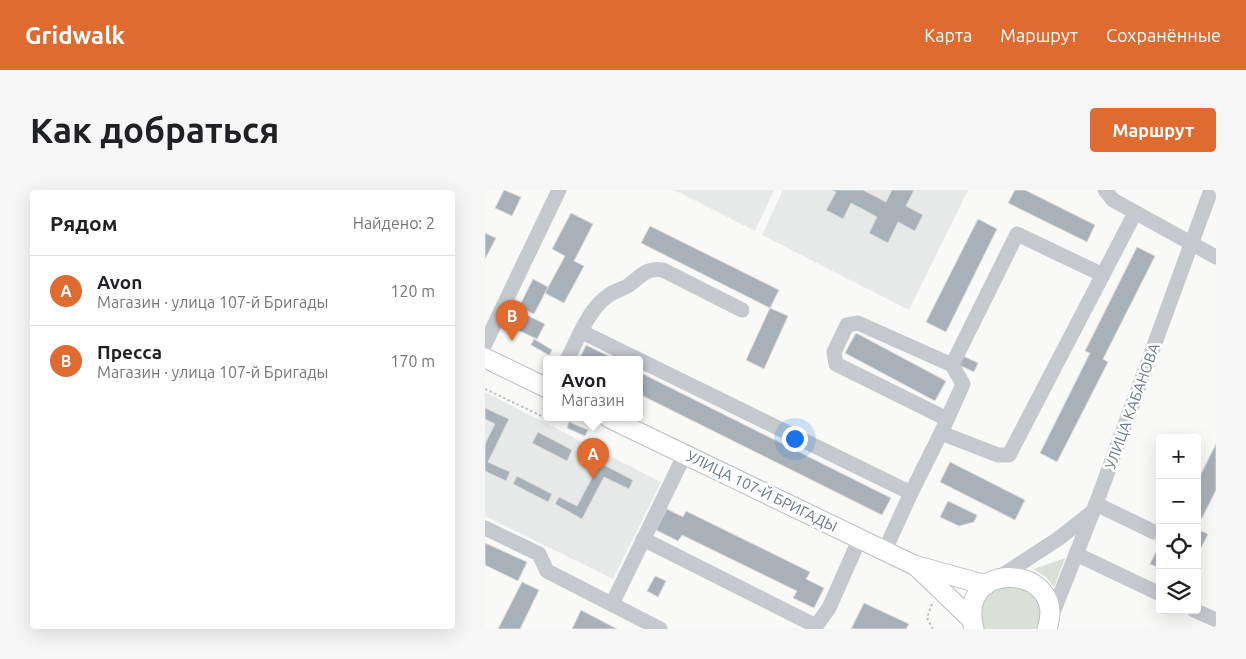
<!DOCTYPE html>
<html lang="ru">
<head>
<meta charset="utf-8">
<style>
  :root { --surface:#fff; --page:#f6f6f6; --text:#202124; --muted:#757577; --line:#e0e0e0; --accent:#df6b31 }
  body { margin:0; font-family:Ubuntu,sans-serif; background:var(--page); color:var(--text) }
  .controls { position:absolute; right:15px; bottom:15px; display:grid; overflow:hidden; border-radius:5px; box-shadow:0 5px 20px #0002 }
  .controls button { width:45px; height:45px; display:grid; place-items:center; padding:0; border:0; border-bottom:1px solid var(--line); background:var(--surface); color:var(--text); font:25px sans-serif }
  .you { position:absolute; left:309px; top:248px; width:18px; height:18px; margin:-12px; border:4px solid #fff; border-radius:50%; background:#1a73e8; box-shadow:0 0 0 8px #1a73e833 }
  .badge { display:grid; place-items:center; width:32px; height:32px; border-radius:50%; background:var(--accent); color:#fff; font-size:16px; font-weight:700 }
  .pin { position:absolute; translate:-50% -41px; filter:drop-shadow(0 1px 2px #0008) }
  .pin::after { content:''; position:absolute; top:26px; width:18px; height:15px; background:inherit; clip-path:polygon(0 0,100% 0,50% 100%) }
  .popup { position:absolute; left:58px; top:166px; width:100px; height:65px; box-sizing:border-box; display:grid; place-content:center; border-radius:5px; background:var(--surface); filter:drop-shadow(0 1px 4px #0005); font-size:16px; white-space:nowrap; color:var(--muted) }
  .popup b { font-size:19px; color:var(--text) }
  .popup::after { content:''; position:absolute; left:50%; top:100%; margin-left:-10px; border:10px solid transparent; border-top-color:var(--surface) }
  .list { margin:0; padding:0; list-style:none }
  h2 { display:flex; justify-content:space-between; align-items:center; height:65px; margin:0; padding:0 20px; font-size:21px }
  h2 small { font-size:16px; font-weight:400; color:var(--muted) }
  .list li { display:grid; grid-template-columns:32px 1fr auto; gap:15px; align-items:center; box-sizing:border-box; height:70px; padding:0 20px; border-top:1px solid var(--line) }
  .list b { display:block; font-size:19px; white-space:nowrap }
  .list p { margin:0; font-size:16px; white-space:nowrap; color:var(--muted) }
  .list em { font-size:16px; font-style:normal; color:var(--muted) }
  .icon { flex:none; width:28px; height:28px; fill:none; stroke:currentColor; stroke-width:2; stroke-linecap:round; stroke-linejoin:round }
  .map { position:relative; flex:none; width:731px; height:439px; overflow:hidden; border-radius:5px }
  header { display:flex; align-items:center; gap:30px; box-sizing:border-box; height:70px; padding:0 25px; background:var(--accent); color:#fff }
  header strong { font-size:24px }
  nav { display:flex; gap:28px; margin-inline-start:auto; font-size:18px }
  .intro { display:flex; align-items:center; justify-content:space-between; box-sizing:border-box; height:120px; padding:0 30px }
  h1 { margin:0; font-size:35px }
  .button { padding:12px 22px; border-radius:5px; background:var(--accent); color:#fff; font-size:18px; font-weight:700 }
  main { display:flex; gap:30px; padding:0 30px }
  aside { flex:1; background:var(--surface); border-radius:5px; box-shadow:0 5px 20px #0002 }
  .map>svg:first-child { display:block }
  .built { fill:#e7e8e8 }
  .green { fill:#dae0d8 }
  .building { fill:#a9b1b8; stroke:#dbdbd9 }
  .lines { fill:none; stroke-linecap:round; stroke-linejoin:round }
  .major-casing { stroke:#b8bcc0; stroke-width:21 }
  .path { stroke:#bdbfc2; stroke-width:2; stroke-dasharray:2.5 2.5; stroke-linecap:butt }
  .minor { stroke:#c5c8cc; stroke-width:15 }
  .major { stroke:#fff; stroke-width:19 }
  .labels { text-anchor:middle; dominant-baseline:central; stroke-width:5; stroke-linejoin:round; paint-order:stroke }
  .street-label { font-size:15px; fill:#697787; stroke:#fff }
</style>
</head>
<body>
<header>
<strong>Gridwalk</strong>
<nav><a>Карта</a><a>Маршрут</a><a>Сохранённые</a></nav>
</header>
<div class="intro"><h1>Как добраться</h1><a class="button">Маршрут</a></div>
<main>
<aside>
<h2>Рядом<small>Найдено: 2</small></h2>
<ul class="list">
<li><span class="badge">A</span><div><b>Avon</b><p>Магазин · улица 107-й Бригады</p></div><em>120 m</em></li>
<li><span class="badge">B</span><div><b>Пресса</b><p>Магазин · улица 107-й Бригады</p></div><em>170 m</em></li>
</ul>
</aside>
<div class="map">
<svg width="731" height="439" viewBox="0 0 731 439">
  <rect width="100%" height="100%" fill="#f9f9f7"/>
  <g class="built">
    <polygon points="189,0 289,0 270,41"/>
    <polygon points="298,0 483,0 424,120 277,45"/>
    <polygon points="0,202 176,292 128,389 0,326"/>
  </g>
  <g class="green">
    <polygon points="580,368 569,397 562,388 549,379"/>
    <path d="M528,394C553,405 558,411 554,439H497L495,416L508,399Z"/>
  </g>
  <g class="building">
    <polygon points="19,0 36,7 27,26 10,18"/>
    <polygon points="347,0 378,0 401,12 407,0 429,0 421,16 438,25 430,41 413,32 403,53 384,43 392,27 366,13 358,29 341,20 351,2"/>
    <polygon points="530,0 540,0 610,35 602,52 523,13"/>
    <polygon points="86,23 108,34 89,71 99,76 79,113 60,103 80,66 67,59"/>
    <polygon points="493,29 512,39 461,142 441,132"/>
    <polygon points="165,36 294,100 285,118 156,53"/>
    <polygon points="0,43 11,48 0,69"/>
    <polygon points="652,57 670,66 618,169 623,172 572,272 555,263 605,163 600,161"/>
    <polygon points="48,89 63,97 49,124 34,117"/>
    <polygon points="285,118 303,126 279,179 261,170"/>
    <polygon points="29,119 60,134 52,149 22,135"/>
    <polygon points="371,143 461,191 450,211 360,163"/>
    <polygon points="49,149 67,160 64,165 46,155"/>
    <polygon points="101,155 131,170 94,170"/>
    <polygon points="478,166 493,173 489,182 474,175"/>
    <polygon points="154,182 406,308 397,325 154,204"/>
    <polygon points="0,218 24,229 3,272 25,282 21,291 0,281 0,254 10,234 0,229"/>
    <polygon points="84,232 103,240 100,246 82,238"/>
    <polygon points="53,242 87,260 82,271 47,253"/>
    <polygon points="731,254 731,300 717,328 712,326 712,292"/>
    <polygon points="465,272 540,310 530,330 455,292"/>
    <polygon points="115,273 148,290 144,299 119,287 97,329 70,314 74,307 92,316"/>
    <polygon points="32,286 67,304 63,312 28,294"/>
    <polygon points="463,311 492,325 489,332 474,336 455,327"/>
    <polygon points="182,319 198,327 201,321 325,382 321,389 339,398 329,418 308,408 312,401 197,345 193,351 171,340"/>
    <polygon points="712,339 723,344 712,366"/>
    <polygon points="0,353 42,372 33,391 0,375"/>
    <polygon points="675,354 675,378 665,374"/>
    <polygon points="170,386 181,391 173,407 162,401"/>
    <polygon points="37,392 54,400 35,439 13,439"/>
    <polygon points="379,413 424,434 421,439 366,439"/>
    <polygon points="96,420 132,439 87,439"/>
  </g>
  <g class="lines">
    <defs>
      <g id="major">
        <polyline points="0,168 62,198"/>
        <polyline points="124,228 429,375 501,395"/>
        <polyline points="432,377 486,429"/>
        <path d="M489,439C470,367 584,374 562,439"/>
      </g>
    </defs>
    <use href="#major" class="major-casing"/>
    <g class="path">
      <polyline points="0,199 65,230 66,228"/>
      <polyline points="447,414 442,428 448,439"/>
    </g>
    <g class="minor">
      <polyline points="620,0 628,10 731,67"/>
      <polyline points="97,142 426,303 400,360"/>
      <polyline points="0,154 74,0"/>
      <path d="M82,170C93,149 103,119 124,105C130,101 138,99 144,95C156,86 162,77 178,80L257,120"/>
      <polyline points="462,229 351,174 349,162 362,135 373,133 467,175"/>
      <polyline points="456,243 478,194 467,175 532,44 618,85"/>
      <polyline points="426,303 456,243 513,265 524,265 650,23"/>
      <polyline points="611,314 669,342"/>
      <polyline points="0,338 54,364 62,381 175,439"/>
      <polyline points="158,349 331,436 344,418 375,348"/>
      <polyline points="591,364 675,404"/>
      <polyline points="513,388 573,349 606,323"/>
      <polyline points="127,414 200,264"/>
      <polyline points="709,420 731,430"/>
      <polyline points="565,430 611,314 726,0"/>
    </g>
    <use href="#major" class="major"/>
  </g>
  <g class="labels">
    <g class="street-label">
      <text transform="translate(647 216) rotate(-70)">УЛИЦА КАБАНОВА</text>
      <text transform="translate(277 301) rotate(26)">УЛИЦА 107-Й БРИГАДЫ</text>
    </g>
  </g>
</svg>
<div class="controls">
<button>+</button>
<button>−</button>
<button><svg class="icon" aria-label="locate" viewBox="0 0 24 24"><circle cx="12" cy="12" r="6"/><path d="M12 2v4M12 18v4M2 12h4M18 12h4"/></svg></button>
<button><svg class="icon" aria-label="layers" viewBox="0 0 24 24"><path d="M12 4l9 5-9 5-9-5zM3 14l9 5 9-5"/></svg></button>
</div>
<div class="you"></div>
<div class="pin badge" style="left:108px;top:289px">A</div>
<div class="popup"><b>Avon</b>Магазин</div>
<div class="pin badge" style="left:27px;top:151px">B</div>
</div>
</main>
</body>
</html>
